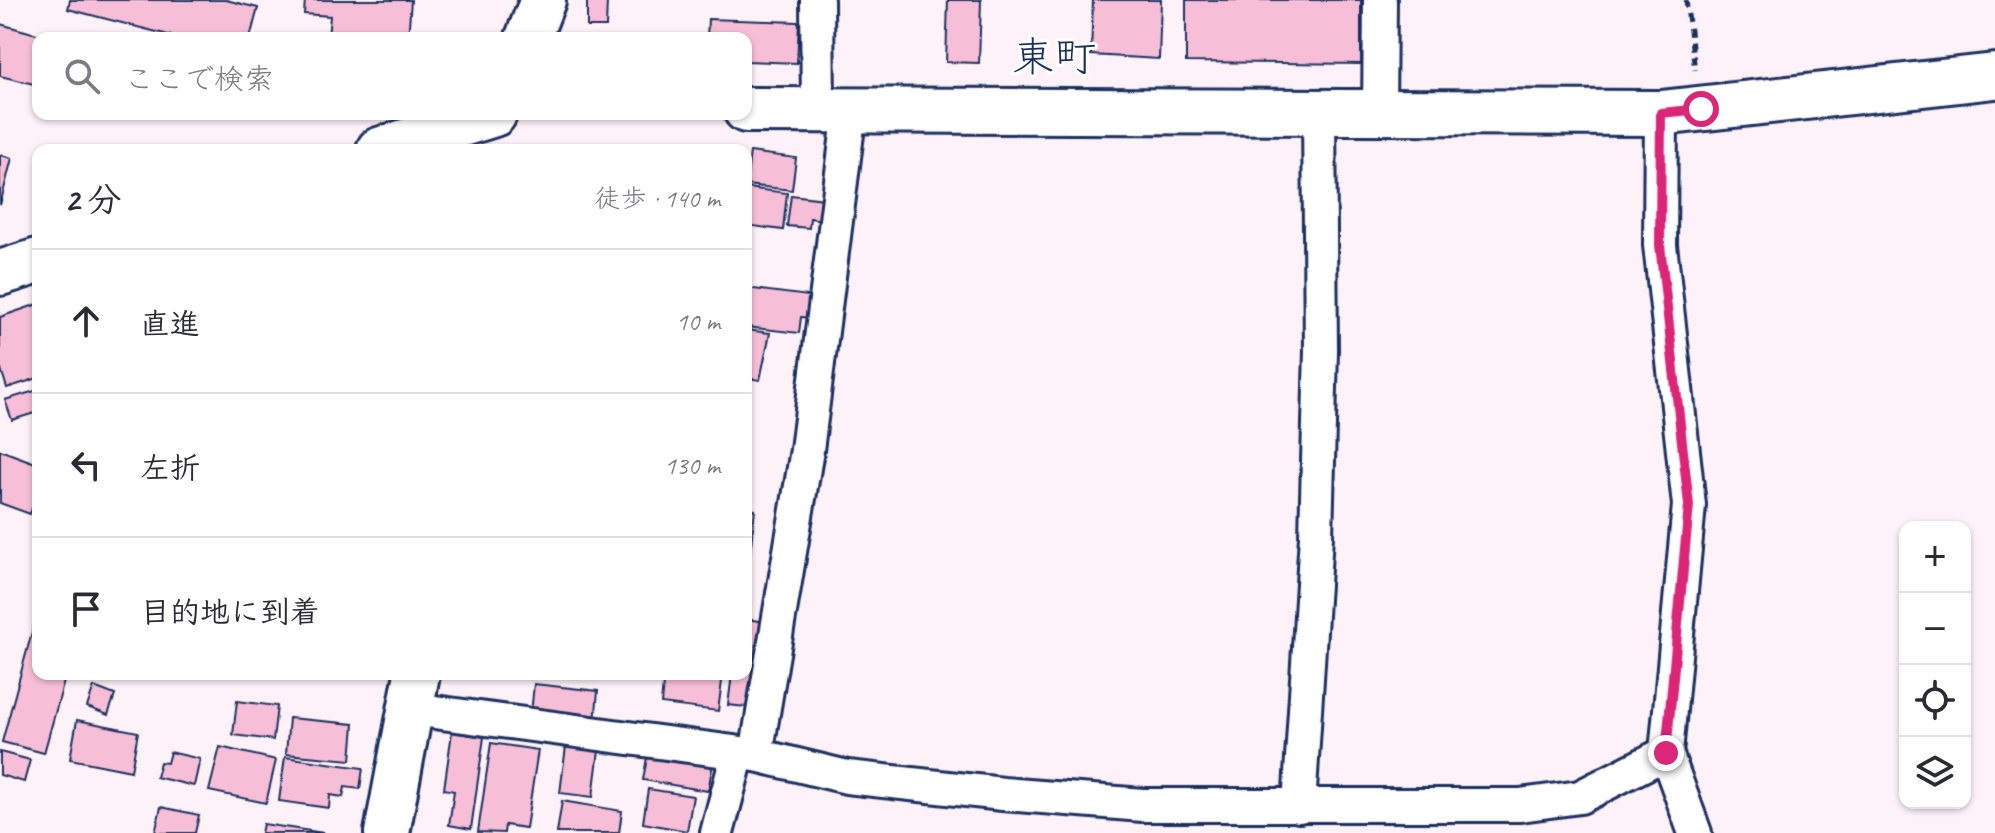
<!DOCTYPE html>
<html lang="ja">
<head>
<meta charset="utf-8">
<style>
  :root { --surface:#fff; --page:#f2f2f3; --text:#2b2b33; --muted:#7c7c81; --line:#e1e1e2 }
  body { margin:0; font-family:Caveat,"Klee One",sans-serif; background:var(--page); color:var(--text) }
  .controls { position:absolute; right:24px; bottom:24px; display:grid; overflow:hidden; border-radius:16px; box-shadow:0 2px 6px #0004 }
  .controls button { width:72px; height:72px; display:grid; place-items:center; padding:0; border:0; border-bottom:2px solid var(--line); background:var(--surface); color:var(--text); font:40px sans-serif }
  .stop { position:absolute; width:24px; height:24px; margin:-18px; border:6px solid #db2777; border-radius:50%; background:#fff }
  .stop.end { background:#db2777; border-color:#fff; box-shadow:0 2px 8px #0008 }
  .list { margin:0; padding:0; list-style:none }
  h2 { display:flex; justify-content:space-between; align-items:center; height:104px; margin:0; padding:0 32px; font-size:34px }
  h2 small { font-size:26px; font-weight:400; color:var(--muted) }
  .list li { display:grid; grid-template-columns:52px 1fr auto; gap:24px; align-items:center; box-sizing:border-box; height:144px; padding:0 32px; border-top:2px solid var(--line) }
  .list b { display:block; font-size:30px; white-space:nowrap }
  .list em { font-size:26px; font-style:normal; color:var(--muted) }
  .icon { flex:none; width:44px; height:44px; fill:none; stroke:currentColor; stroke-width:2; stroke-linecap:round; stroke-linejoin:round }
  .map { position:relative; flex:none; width:1995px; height:833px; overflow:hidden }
  .search { position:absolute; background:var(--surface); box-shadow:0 2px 6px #0004; left:32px; top:32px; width:720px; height:88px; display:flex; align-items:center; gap:20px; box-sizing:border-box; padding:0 28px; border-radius:16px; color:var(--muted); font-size:30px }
  .panel { position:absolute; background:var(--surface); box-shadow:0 2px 6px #0004; left:32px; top:144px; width:720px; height:536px; border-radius:16px }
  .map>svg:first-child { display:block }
  .building { fill:#f7bfd7; stroke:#1b2f5e; stroke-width:2 }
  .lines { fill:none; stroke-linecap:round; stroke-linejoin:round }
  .street-casing { stroke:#1b2f5e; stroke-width:38 }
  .secondary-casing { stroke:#1b2f5e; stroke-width:50 }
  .path { stroke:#1b2f5e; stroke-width:5; stroke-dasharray:8 6; stroke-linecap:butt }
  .street { stroke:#fff; stroke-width:32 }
  .secondary { stroke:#fff; stroke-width:44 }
  .route { stroke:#db2777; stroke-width:10 }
  .labels { text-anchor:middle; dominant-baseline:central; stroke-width:6; stroke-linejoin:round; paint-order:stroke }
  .quarter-label { font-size:42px; fill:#1b2f5e; stroke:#fff }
</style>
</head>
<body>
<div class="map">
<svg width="1995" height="833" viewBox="0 0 1995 833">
  <rect width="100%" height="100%" fill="#fdf2f7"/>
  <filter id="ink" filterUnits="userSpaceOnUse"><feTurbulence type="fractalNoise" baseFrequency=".0125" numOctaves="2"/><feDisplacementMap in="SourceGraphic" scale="16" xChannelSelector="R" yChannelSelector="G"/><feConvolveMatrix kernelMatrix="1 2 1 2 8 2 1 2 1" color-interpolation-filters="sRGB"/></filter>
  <g filter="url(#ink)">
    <g class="building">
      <polygon points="70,0 226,0 258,8 250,38 180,38 68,9"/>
      <polygon points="305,0 411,0 408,38 328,38 330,16 304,14"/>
      <polygon points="587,0 607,0 606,27 587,27"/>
      <polygon points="948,0 981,0 979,63 946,62"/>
      <polygon points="1093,0 1161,0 1159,59 1091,55"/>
      <polygon points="1186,0 1361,0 1361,64 1186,62"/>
      <polygon points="708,19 799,22 797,63 746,61 746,38 707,38"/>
      <polygon points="0,24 51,38 38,38 38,85 0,76"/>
      <polygon points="750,152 796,158 792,190 746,185"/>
      <polygon points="0,155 12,158 0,205"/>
      <polygon points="746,188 787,193 783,230 746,225"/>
      <polygon points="791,195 824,199 822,220 810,218 809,228 787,226"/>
      <polygon points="746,288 817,297 815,318 801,317 799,333 746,327"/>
      <polygon points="38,304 38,378 7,388 0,366 0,317"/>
      <polygon points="746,330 770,333 760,380 746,378"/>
      <polygon points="38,390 38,412 12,420 5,400"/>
      <polygon points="0,450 38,464 38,492 30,514 0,503"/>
      <polygon points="746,509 755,510 750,554 746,553"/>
      <polygon points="38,610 38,674 66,674 44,753 2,742"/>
      <polygon points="746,619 766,622 755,708 728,705 732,674 746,674"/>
      <polygon points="664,674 723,674 718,711 661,704"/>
      <polygon points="534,684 598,691 595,722 531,714"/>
      <polygon points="94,687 115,695 108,715 87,707"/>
      <polygon points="237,701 277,706 273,740 233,735"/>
      <polygon points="289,718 354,724 351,760 286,754"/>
      <polygon points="77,720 138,732 131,771 70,759"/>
      <polygon points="452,732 484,737 471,829 449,825 454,791 444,789"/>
      <polygon points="491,743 538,750 526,828 505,825 504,833 478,832"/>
      <polygon points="566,746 599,750 593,797 560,793"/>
      <polygon points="220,747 276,760 266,803 209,791"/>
      <polygon points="0,752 30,760 24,782 0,775"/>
      <polygon points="170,752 200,759 194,786 156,777 160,762 167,763"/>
      <polygon points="648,752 713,763 708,791 643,780"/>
      <polygon points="285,757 363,768 360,789 345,787 343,797 330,795 329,808 279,801"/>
      <polygon points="648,789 693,796 687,831 643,823"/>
      <polygon points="562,801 622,811 619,833 557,833"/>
      <polygon points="161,807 199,815 195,833 155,833"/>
      <polygon points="263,824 324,833 261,833"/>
    </g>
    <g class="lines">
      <defs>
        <g id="street">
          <polyline points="817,0 818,111"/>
          <polyline points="1661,113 1660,245 1689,505 1666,753 1695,833"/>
          <polyline points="1379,114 1380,0"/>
          <polyline points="412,709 756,755 847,777 1003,794 1143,805 1520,805 1580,797 1666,753"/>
          <polyline points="756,755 807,450 850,110"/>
          <polyline points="1299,806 1316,536 1321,350 1319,113"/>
          <polyline points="717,833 738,753"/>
        </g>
        <g id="secondary">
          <polyline points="528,38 543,0"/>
          <polyline points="746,110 1661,113 1995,76"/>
          <polyline points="379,150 494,114"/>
          <polyline points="0,273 38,261"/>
          <polyline points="387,833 417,674"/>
        </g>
      </defs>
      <use href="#street" class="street-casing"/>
      <use href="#secondary" class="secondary-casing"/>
      <polyline class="path" points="1686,0 1695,70"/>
      <use href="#street" class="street"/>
      <use href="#secondary" class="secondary"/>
    </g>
  </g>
  <g class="lines" filter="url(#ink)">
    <polyline class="route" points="1666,753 1689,505 1660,245 1661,113 1701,109"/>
  </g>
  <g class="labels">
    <g class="quarter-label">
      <text x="1054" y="57">東町</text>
    </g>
  </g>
</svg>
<div class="controls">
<button>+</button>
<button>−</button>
<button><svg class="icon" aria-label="locate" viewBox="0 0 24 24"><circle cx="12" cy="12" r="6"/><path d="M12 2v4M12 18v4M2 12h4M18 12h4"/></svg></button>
<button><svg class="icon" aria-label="layers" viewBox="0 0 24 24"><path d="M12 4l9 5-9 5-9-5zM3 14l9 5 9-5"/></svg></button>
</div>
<div class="stop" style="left:1701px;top:109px"></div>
<div class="stop end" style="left:1666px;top:753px"></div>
<div class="search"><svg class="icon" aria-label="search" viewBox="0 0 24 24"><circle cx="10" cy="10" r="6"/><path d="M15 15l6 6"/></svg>ここで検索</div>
<section class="panel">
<h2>2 分<small>徒歩 · 140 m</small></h2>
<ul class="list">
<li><svg class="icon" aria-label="ahead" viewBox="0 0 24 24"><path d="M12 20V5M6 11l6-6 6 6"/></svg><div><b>直進</b></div><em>10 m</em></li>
<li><svg class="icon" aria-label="left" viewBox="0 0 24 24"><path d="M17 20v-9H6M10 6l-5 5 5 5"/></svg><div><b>左折</b></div><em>130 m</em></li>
<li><svg class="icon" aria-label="arrive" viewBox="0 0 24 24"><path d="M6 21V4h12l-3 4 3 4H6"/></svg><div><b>目的地に到着</b></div></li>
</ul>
</section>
</div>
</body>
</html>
